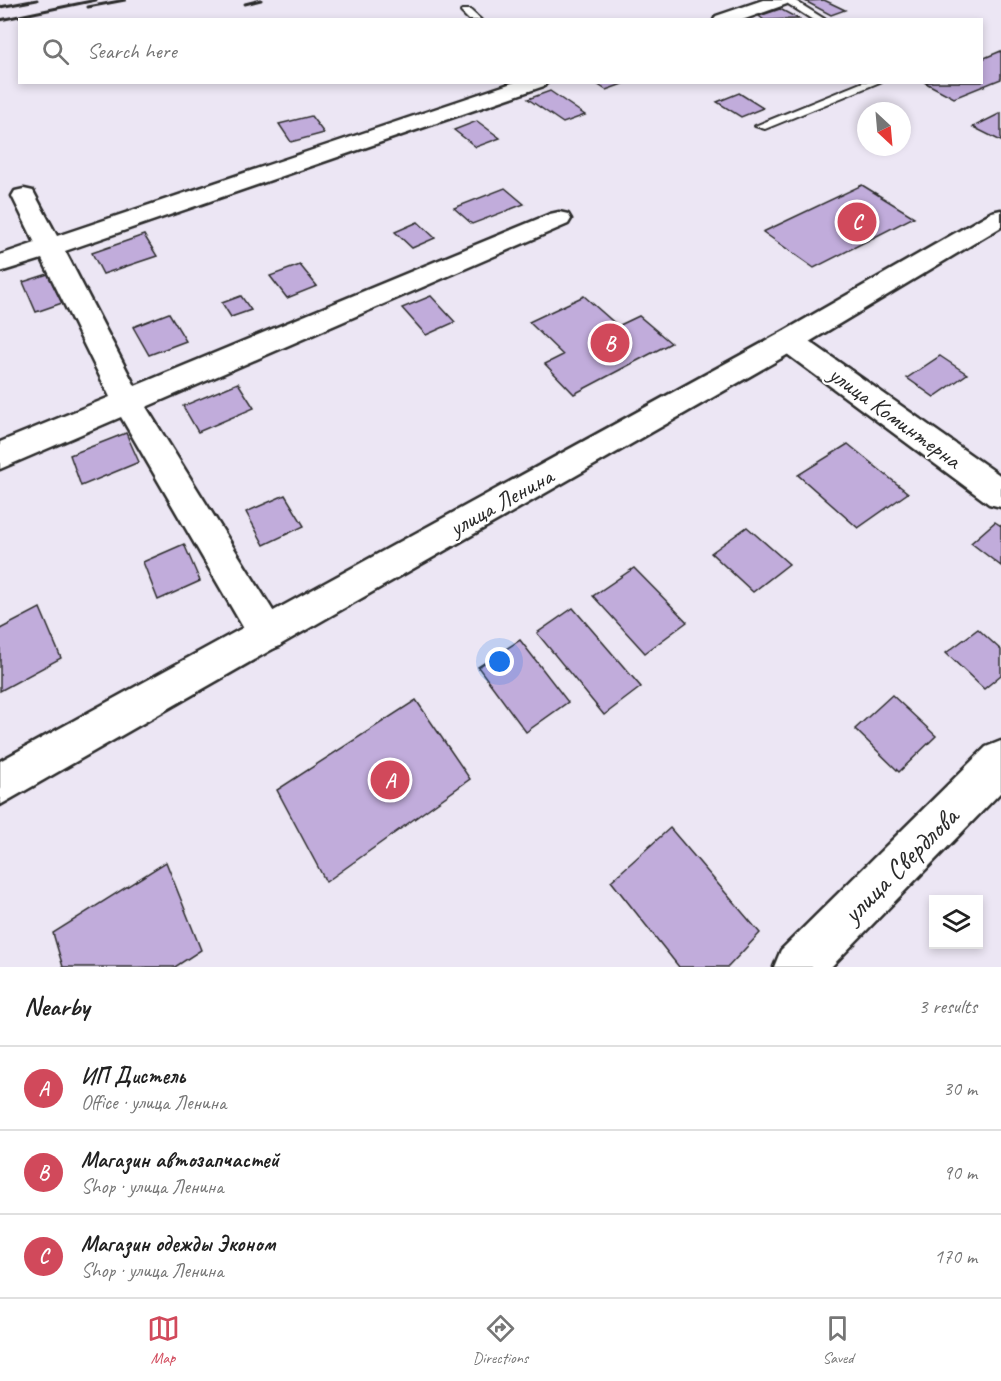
<!DOCTYPE html>
<html lang="en">
<head>
<meta charset="utf-8">
<style>
  :root { --surface:#fff; --page:#f6f6f6; --text:#222; --muted:#767676; --line:#e0e0e0; --accent:#d1495b }
  body { margin:0; font-family:Caveat,sans-serif; background:var(--page); color:var(--text) }
  .controls { position:absolute; right:18px; bottom:18px; display:grid; overflow:hidden; border-radius:0px; box-shadow:0 3px 9px #0003 }
  .controls button { width:54px; height:54px; display:grid; place-items:center; padding:0; border:0; border-bottom:2px solid var(--line); background:var(--surface); color:var(--text); font:30px sans-serif }
  .compass { position:absolute; left:857px; top:102px; width:54px; height:54px; border-radius:50%; background:var(--surface); box-shadow:0 3px 9px #0003; rotate:154deg }
  .you { position:absolute; left:500px; top:662px; width:21px; height:21px; margin:-15px; border:4px solid #fff; border-radius:50%; background:#1a73e8; box-shadow:0 0 0 9px #1a73e833 }
  .badge { display:grid; place-items:center; width:39px; height:39px; border-radius:50%; background:var(--accent); color:#fff; font-size:20px; font-weight:700 }
  .pin { position:absolute; translate:-50% -50%; border:3px solid #fff; box-shadow:0 2px 6px #0006 }
  .list { margin:0; padding:0; list-style:none }
  h2 { display:flex; justify-content:space-between; align-items:center; height:78px; margin:0; padding:0 24px; font-size:26px }
  h2 small { font-size:20px; font-weight:400; color:var(--muted) }
  .list li { display:grid; grid-template-columns:39px 1fr auto; gap:18px; align-items:center; box-sizing:border-box; height:84px; padding:0 24px; border-top:2px solid var(--line) }
  .list b { display:block; font-size:22px; white-space:nowrap }
  .list p { margin:0; font-size:20px; white-space:nowrap; color:var(--muted) }
  .list em { font-size:20px; font-style:normal; color:var(--muted) }
  .icon { flex:none; width:33px; height:33px; fill:none; stroke:currentColor; stroke-width:2; stroke-linecap:round; stroke-linejoin:round }
  .map { position:relative; flex:none; width:1001px; height:967px; overflow:hidden }
  .search { position:absolute; background:var(--surface); box-shadow:0 3px 9px #0003; left:18px; right:18px; top:18px; height:66px; display:flex; align-items:center; gap:15px; box-sizing:border-box; padding:0 21px; border-radius:0px; color:var(--muted); font-size:22px }
  .sheet { height:330px; background:var(--surface) }
  nav { display:flex; justify-content:space-around; align-items:center; box-sizing:border-box; height:84px; border-top:2px solid var(--line); background:var(--surface); font-size:16px; color:var(--muted) }
  nav a { display:grid; justify-items:center; gap:3px }
  nav .on { color:var(--accent) }
  .map>svg:first-child { display:block }
  .building { fill:#c1acdb; stroke:#2b2b2b; stroke-width:1.5 }
  .lines { fill:none; stroke-linecap:round; stroke-linejoin:round }
  .lane-casing { stroke:#2b2b2b; stroke-width:4 }
  .street-casing { stroke:#2b2b2b; stroke-width:5 }
  .secondary-casing { stroke:#2b2b2b; stroke-width:5 }
  .lane { fill:#fff; fill-rule:evenodd }
  .street { fill:#fff; fill-rule:evenodd }
  .secondary { fill:#fff; fill-rule:evenodd }
  .rail { stroke:#2b2b2b; stroke-width:3 }
  .labels { text-anchor:middle; dominant-baseline:central; stroke-width:4.5; stroke-linejoin:round; paint-order:stroke }
  .street-label { font-size:24px; fill:#2b2b2b; stroke:#fff }
  .near-street-label { font-size:28px; fill:#2b2b2b; stroke:#fff }
</style>
</head>
<body>
<div class="map">
<svg width="1001" height="967" viewBox="0 0 1001 967">
  <rect width="100%" height="100%" fill="#ece6f4"/>
  <filter id="ink" filterUnits="userSpaceOnUse"><feTurbulence type="fractalNoise" baseFrequency=".0167" numOctaves="2"/><feDisplacementMap in="SourceGraphic" scale="12" xChannelSelector="R" yChannelSelector="G"/><feConvolveMatrix kernelMatrix="1 2 1 2 8 2 1 2 1" color-interpolation-filters="sRGB"/></filter>
  <g filter="url(#ink)">
    <g class="building">
      <polygon points="824,0 845,10 831,15 805,1"/>
      <polygon points="780,9 799,19 764,20 759,16"/>
      <polygon points="1001,51 1001,79 954,98 924,82 982,82 982,59"/>
      <polygon points="594,82 628,82 606,90"/>
      <polygon points="550,91 585,115 563,123 528,99"/>
      <polygon points="739,93 763,108 741,117 717,102"/>
      <polygon points="1001,113 1001,141 973,127"/>
      <polygon points="311,116 324,133 291,142 279,124"/>
      <polygon points="477,121 500,138 476,147 454,130"/>
      <polygon points="862,185 914,217 814,268 763,232"/>
      <polygon points="505,188 524,204 472,224 454,208"/>
      <polygon points="418,222 435,238 412,248 395,232"/>
      <polygon points="144,235 157,256 103,274 92,253"/>
      <polygon points="300,265 317,286 287,298 270,276"/>
      <polygon points="48,274 62,303 36,312 23,282"/>
      <polygon points="241,296 251,310 231,317 222,303"/>
      <polygon points="431,296 455,322 426,335 402,308"/>
      <polygon points="584,296 618,326 639,316 671,343 574,394 545,364 563,355 529,322"/>
      <polygon points="169,313 186,341 149,355 133,327"/>
      <polygon points="940,356 967,374 934,397 907,378"/>
      <polygon points="238,383 254,408 198,432 183,406"/>
      <polygon points="126,433 139,462 81,486 70,455"/>
      <polygon points="848,444 908,493 858,528 798,475"/>
      <polygon points="285,495 304,526 264,545 246,512"/>
      <polygon points="995,522 1001,526 1001,566 971,543"/>
      <polygon points="747,527 789,564 753,592 711,553"/>
      <polygon points="184,544 200,581 158,600 143,562"/>
      <polygon points="634,568 687,622 645,653 593,596"/>
      <polygon points="40,608 61,658 0,691 0,629"/>
      <polygon points="573,608 641,687 604,715 537,633"/>
      <polygon points="978,629 1001,650 1001,675 984,689 946,653"/>
      <polygon points="520,640 568,702 526,732 478,667"/>
      <polygon points="892,695 936,736 899,772 855,729"/>
      <polygon points="416,700 470,779 326,882 277,790"/>
      <polygon points="670,828 760,933 728,967 679,967 611,881"/>
      <polygon points="166,862 201,950 175,967 63,967 53,933"/>
    </g>
    <g class="lines">
      <defs>
        <g id="lane">
          <polygon points="782,0 794,0 826,20 813,20"/>
          <polygon points="462,10 470,10 481,20 469,20 461,12"/>
          <polygon points="863,82 880,82 765,129 755,126"/>
        </g>
        <g id="street">
          <polygon points="763,0 790,0 787,4 742,20 714,20 716,16"/>
          <polygon points="515,82 547,82 544,86 65,251 135,386 550,214 559,212 568,214 571,219 568,224 146,407 280,622 286,634 280,646 267,651 254,646 121,417 0,469 0,442 110,397 42,259 0,272 0,255 35,243 12,196 15,191 24,189 33,191 57,236"/>
          <polygon points="789,331 799,334 1001,476 1001,507 989,504 779,348 775,341 779,334"/>
          <polygon points="1001,741 1001,792 831,967 774,967 781,950 986,747"/>
        </g>
        <polygon id="secondary" points="1001,210 1001,227 799,348 0,805 0,761 779,334 992,212"/>
      </defs>
      <use href="#lane" class="lane-casing"/>
      <use href="#street" class="street-casing"/>
      <use href="#secondary" class="secondary-casing"/>
      <use href="#lane" class="lane"/>
      <use href="#street" class="street"/>
      <use href="#secondary" class="secondary"/>
      <g class="rail">
        <polyline points="245,4 261,0"/>
        <polyline points="0,7 37,0"/>
        <polyline points="88,7 125,0"/>
        <polyline points="0,20 96,0"/>
      </g>
    </g>
  </g>
  <g class="labels">
    <g class="street-label">
      <text transform="translate(895 417) rotate(36)">улица Коминтерна</text>
      <text transform="translate(501 502) rotate(-29)">улица Ленина</text>
    </g>
    <g class="near-street-label">
      <text transform="translate(900 865) rotate(-45)">улица Свердлова</text>
    </g>
  </g>
</svg>
<div class="controls">
<button><svg class="icon" aria-label="layers" viewBox="0 0 24 24"><path d="M12 4l9 5-9 5-9-5zM3 14l9 5 9-5"/></svg></button>
</div>
<svg class="compass" viewBox="-18 -18 36 36"><path d="M0-13l5 13h-10z" fill="#e53935"/><path d="M0 13l5-13h-10z" fill="#767676"/></svg>
<div class="you"></div>
<div class="pin badge" style="left:390px;top:780px">A</div>
<div class="pin badge" style="left:610px;top:343px">B</div>
<div class="pin badge" style="left:857px;top:222px">C</div>
<div class="search"><svg class="icon" aria-label="search" viewBox="0 0 24 24"><circle cx="10" cy="10" r="6"/><path d="M15 15l6 6"/></svg>Search here</div>
</div>
<section class="sheet">
<h2>Nearby<small>3 results</small></h2>
<ul class="list">
<li><span class="badge">A</span><div><b>ИП Дистель</b><p>Office · улица Ленина</p></div><em>30 m</em></li>
<li><span class="badge">B</span><div><b>Магазин автозапчастей</b><p>Shop · улица Ленина</p></div><em>90 m</em></li>
<li><span class="badge">C</span><div><b>Магазин одежды Эконом</b><p>Shop · улица Ленина</p></div><em>170 m</em></li>
</ul>
</section>
<nav>
<a class="on"><svg class="icon" aria-label="map" viewBox="0 0 24 24"><path d="M3 6l6-2 6 2 6-2v14l-6 2-6-2-6 2zM9 4v14M15 6v14"/></svg>Map</a>
<a><svg class="icon" aria-label="directions" viewBox="0 0 24 24"><path d="M12 3l9 9-9 9-9-9zM9 14v-3h6M13 9l2 2-2 2"/></svg>Directions</a>
<a><svg class="icon" aria-label="saved" viewBox="0 0 24 24"><path d="M7 4h10v16l-5-4-5 4z"/></svg>Saved</a>
</nav>
</body>
</html>
